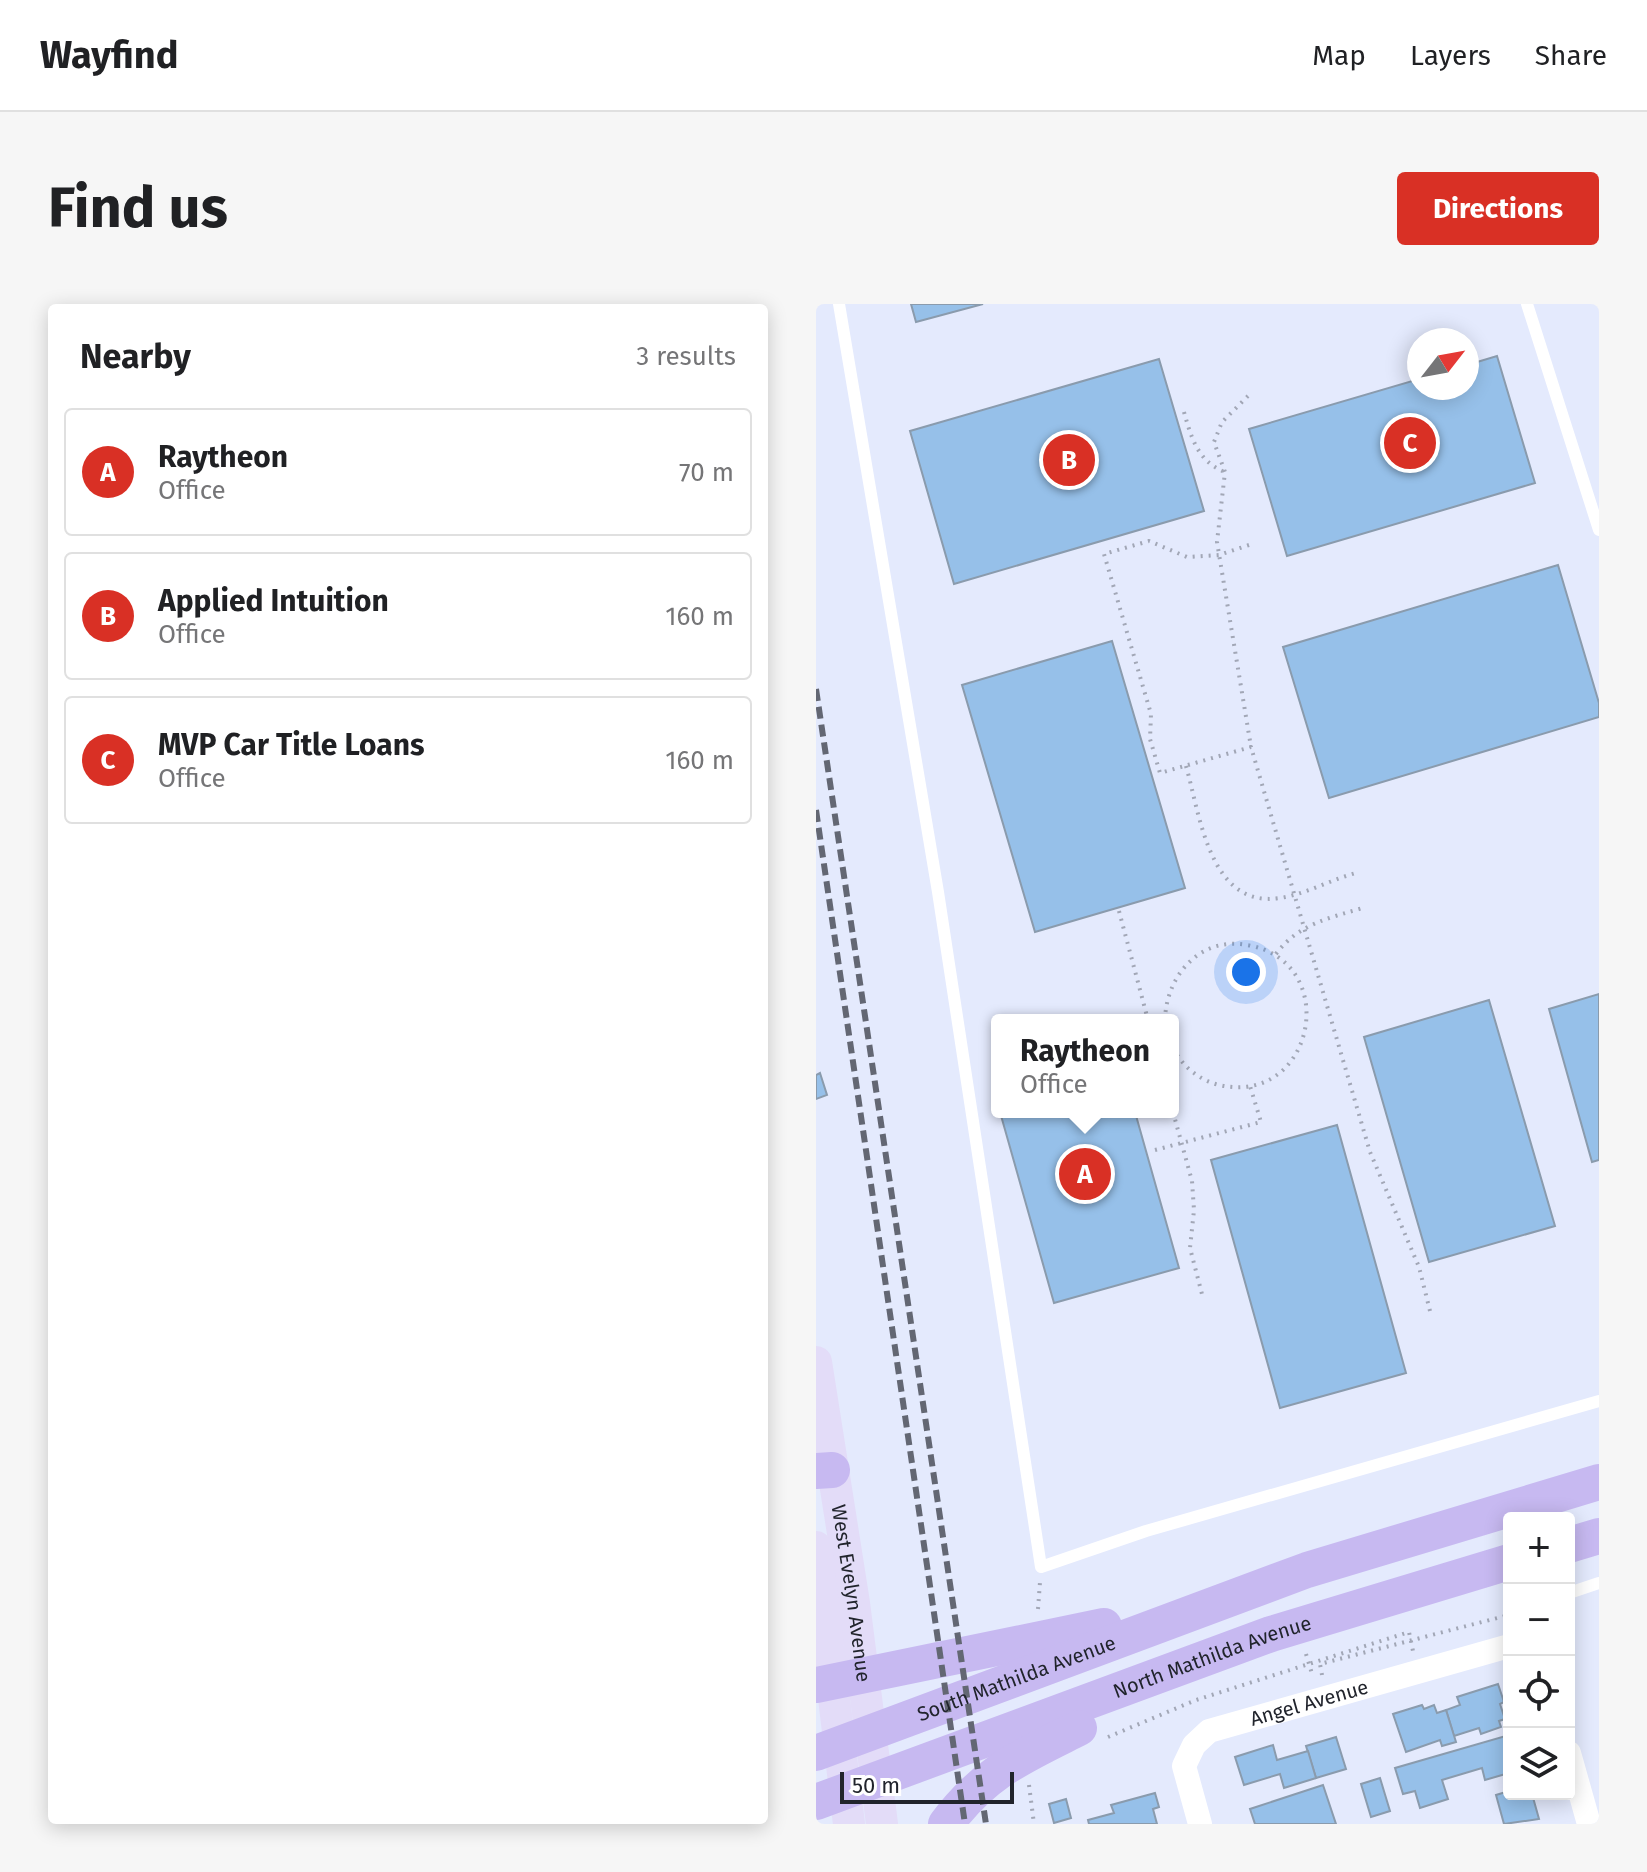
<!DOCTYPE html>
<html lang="en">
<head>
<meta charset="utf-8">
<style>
  :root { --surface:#fff; --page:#f6f6f6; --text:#202124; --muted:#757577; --line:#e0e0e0; --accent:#d93025 }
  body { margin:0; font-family:"Fira Sans",sans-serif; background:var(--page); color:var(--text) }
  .controls { position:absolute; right:24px; bottom:24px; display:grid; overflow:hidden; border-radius:8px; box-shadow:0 4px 20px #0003 }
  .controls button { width:72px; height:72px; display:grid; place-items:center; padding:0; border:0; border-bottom:2px solid var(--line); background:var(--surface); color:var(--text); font:40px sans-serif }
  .compass { position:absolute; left:591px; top:24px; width:72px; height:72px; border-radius:50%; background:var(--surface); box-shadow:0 4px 20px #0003; rotate:59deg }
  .scale { position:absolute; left:24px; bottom:20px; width:174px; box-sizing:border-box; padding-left:8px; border:4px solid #21242c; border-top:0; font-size:22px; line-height:28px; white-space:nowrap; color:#21242c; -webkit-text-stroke:6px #fff; paint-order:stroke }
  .you { position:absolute; left:430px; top:668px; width:28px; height:28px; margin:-20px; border:6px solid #fff; border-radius:50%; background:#1a73e8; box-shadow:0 0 0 12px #1a73e833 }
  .badge { display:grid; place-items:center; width:52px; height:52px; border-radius:50%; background:var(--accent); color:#fff; font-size:26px; font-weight:700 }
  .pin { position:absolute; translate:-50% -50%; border:4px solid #fff; box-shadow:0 2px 8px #0006 }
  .popup { position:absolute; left:175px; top:710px; width:188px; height:104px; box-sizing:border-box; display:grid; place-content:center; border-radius:8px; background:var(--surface); filter:drop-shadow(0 2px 6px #0005); font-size:26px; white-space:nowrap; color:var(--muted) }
  .popup b { font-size:30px; color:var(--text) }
  .popup::after { content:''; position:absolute; left:50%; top:100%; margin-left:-16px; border:16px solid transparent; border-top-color:var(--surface) }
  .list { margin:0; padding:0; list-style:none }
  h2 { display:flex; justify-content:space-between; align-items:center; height:104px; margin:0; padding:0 32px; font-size:34px }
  h2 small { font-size:26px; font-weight:400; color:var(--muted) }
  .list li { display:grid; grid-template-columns:52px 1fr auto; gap:24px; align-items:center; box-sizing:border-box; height:128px; margin:0 16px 16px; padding:0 16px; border:2px solid var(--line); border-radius:8px }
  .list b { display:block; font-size:30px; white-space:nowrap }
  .list p { margin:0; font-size:26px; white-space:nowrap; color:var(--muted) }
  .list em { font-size:26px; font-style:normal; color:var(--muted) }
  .icon { flex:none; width:44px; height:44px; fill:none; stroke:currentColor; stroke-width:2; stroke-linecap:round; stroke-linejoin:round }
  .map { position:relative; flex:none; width:783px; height:1520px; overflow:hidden; border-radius:8px }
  header { display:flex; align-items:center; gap:48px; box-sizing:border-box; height:112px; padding:0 40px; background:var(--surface); border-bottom:2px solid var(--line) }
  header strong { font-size:38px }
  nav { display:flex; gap:44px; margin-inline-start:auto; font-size:28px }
  .intro { display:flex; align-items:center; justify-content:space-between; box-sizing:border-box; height:192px; padding:0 48px }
  h1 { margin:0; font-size:56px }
  .button { padding:20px 36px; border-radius:8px; background:var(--accent); color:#fff; font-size:28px; font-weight:700 }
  main { display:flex; gap:48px; padding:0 48px }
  aside { flex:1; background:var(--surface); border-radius:8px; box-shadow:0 4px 20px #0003 }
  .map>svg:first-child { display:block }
  .building { fill:#96c0e9; stroke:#8a9bad; stroke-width:2 }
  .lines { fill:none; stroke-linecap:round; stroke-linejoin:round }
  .path { stroke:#a2a7b6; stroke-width:4; stroke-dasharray:2 6; stroke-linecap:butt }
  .service { stroke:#fff; stroke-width:12 }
  .minor { stroke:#fff; stroke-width:24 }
  .secondary { stroke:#e3dcf8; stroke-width:32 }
  .primary { stroke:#c7b9f1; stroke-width:36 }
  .rail { stroke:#636773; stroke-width:6; stroke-dasharray:12 6; stroke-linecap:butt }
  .labels { text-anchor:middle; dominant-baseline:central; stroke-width:7; stroke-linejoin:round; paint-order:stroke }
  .street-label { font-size:20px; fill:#21242c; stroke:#fff }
</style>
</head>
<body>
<header>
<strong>Wayfind</strong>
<nav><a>Map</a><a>Layers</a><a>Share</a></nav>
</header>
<div class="intro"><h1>Find us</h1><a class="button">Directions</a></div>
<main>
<aside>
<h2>Nearby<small>3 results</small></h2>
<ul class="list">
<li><span class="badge">A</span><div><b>Raytheon</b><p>Office</p></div><em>70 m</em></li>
<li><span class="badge">B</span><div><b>Applied Intuition</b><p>Office</p></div><em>160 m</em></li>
<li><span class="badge">C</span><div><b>MVP Car Title Loans</b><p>Office</p></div><em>160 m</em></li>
</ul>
</aside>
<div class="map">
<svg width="783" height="1520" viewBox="0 0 783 1520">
  <rect width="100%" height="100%" fill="#e4eafd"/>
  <g class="building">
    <polygon points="95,0 167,0 100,18"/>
    <polygon points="681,52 719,179 471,252 433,125 603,75 603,84 651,84 651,61"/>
    <polygon points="343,55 388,207 138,280 94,127"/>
    <polygon points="742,261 783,399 783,413 513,494 467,343"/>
    <polygon points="296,337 369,584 219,628 146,381"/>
    <polygon points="783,690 783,856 776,858 733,705"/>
    <polygon points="673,696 739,922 613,958 548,733"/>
    <polygon points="4,769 11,791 0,795 0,771"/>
    <polygon points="184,808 319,808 363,964 238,999"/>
    <polygon points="521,821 590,1069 464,1104 395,856"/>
    <polygon points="682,1380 688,1398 684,1400 689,1415 683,1417 685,1423 665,1430 663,1424 638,1432 630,1406 644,1401 641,1393"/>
    <polygon points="606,1401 608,1405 618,1401 621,1409 630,1406 640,1438 626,1442 624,1436 590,1448 577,1410"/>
    <polygon points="693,1431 693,1469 669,1476 666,1464 626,1476 632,1495 604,1504 599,1487 587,1490 579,1464"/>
    <polygon points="520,1433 530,1465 500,1474 490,1442"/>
    <polygon points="457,1441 461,1456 492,1447 500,1474 468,1484 464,1470 428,1481 419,1453"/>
    <polygon points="564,1474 574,1507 555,1513 545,1480"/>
    <polygon points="507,1481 520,1520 439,1520 434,1505"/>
    <polygon points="693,1487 716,1490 723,1515 688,1520 680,1491"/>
    <polygon points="339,1489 343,1503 337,1505 341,1520 273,1520 272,1516 298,1509 295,1501"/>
    <polygon points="250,1495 255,1514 238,1519 233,1500"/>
  </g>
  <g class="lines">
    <g class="path">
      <polyline points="432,92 406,118 398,138 409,168 401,238 435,443"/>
      <path d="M368,108C375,133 382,158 409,168"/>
      <polyline points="433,241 403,251 371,253 333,237 288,250 335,410 334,435 344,469 435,443 554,848 603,963 615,1011"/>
      <path d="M370,462C384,510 393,605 464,594C490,590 514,576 540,569"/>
      <polyline points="303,607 332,716"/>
      <path d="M460,650C483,619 514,614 550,603"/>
      <path d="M349,716C350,672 384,632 431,641C527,657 499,803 403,781C383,776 366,762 357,744"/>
      <polyline points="357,808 376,877 378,906 374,944 387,994"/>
      <polyline points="339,846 445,818 434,782"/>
      <polyline points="222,1305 224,1278"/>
      <polyline points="490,1350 497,1373"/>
      <polyline points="506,1371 504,1360 693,1311"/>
      <polyline points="292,1433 380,1396 593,1328 597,1347"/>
      <polyline points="213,1481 218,1520"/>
    </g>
    <g class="service">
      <polyline points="23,0 122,588 225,1263 330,1227 783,1097"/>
      <polyline points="711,0 783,226"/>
      <polyline points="753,1289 783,1279"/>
    </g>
    <g class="minor">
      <polyline points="753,1449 773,1520"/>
      <path id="s1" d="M384,1520L368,1462L378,1441L393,1427L693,1342"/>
    </g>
    <g class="secondary">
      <path id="s2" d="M0,1058L38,1299L66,1520"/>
      <polyline points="0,1243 33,1520"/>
    </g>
    <g class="primary">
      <polyline points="0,1167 16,1166"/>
      <polyline points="753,1241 783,1232"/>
      <polyline points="0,1381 288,1322"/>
      <path id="s3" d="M0,1449L491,1266L783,1178"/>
      <path id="s4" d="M0,1498L455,1330L693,1258"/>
      <path d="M130,1520C170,1467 205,1453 263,1424"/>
    </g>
    <g class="rail">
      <polyline points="0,385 170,1520"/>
      <polyline points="0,506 149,1520"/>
    </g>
  </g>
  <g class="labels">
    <g class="street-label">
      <text stroke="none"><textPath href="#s2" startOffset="234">West Evelyn Avenue</textPath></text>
      <text stroke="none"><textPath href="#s4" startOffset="422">North Mathilda Avenue</textPath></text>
      <text stroke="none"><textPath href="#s3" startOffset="214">South Mathilda Avenue</textPath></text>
      <text stroke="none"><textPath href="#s1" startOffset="208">Angel Avenue</textPath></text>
    </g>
  </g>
</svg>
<div class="controls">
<button>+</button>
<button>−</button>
<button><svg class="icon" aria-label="locate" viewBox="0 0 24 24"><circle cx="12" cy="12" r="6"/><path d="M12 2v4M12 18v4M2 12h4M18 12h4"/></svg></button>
<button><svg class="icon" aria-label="layers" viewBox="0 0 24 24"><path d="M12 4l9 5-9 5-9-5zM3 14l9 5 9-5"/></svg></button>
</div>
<svg class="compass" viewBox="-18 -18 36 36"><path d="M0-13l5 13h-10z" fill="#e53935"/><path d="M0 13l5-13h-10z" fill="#757577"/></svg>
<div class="scale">50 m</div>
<div class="you"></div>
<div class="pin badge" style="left:269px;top:870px">A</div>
<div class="popup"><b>Raytheon</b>Office</div>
<div class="pin badge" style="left:253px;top:156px">B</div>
<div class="pin badge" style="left:594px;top:139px">C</div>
</div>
</main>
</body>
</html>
